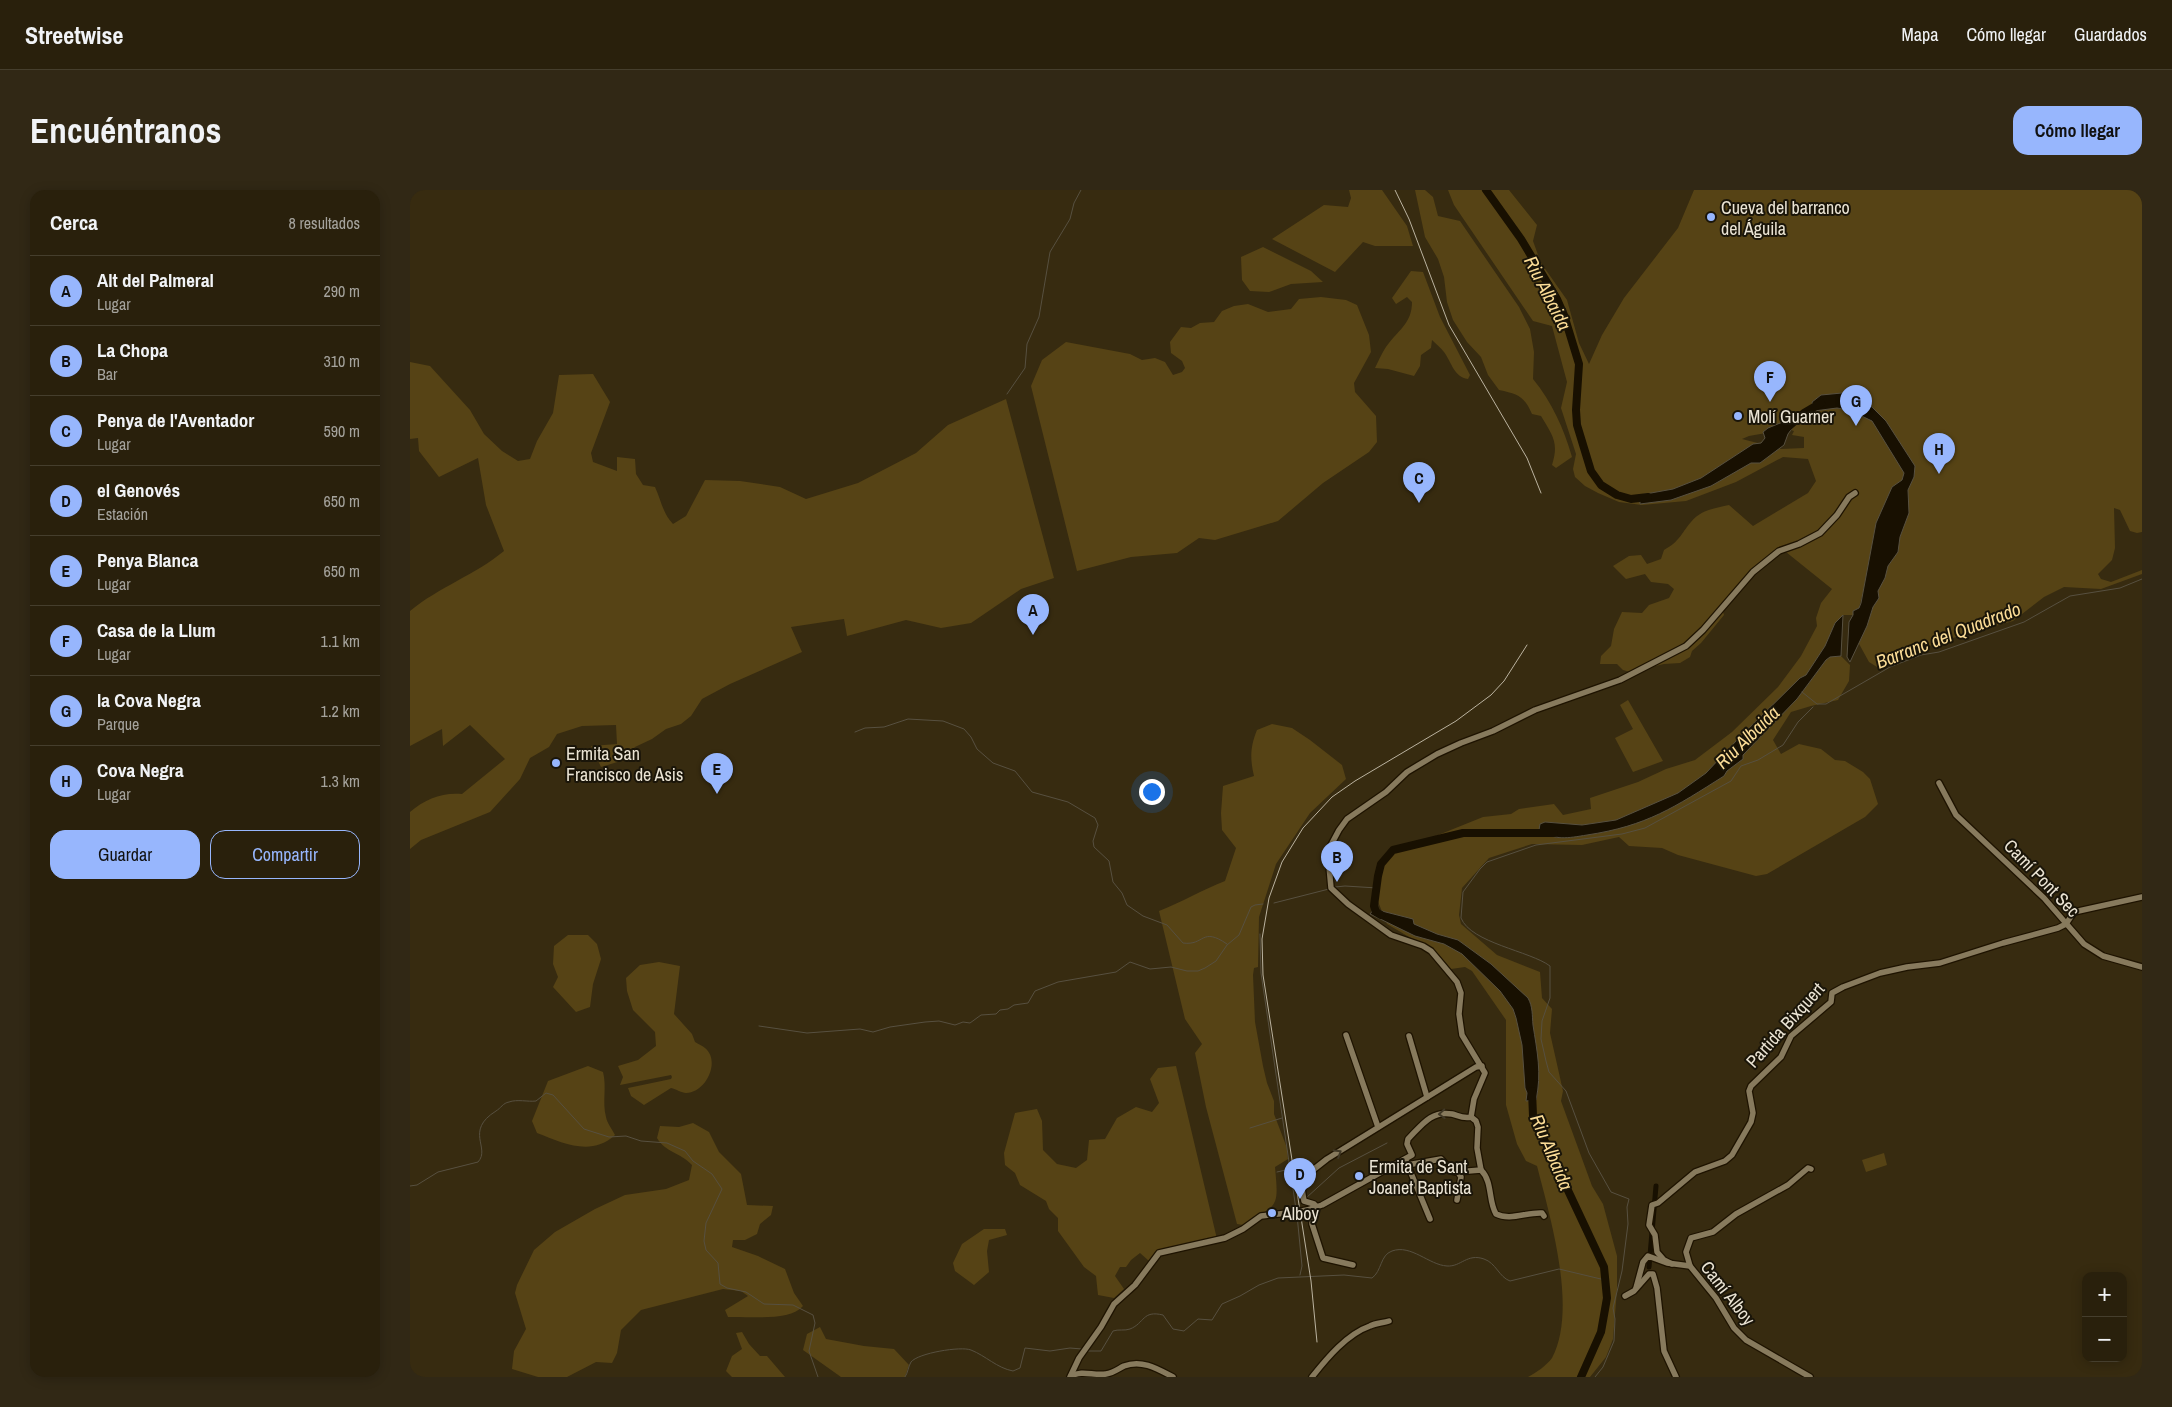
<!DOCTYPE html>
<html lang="es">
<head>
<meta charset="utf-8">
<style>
  :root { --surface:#29200c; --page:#312815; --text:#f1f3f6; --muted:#a5a39d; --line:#453e2d; --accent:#97b6fd }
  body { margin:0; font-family:"Archivo Narrow",sans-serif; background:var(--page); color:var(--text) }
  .controls { position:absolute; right:15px; bottom:15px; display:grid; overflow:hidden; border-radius:10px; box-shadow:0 2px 12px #0003 }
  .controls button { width:45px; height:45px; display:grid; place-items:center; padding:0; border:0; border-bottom:1px solid var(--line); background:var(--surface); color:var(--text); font:25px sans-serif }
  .you { position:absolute; left:741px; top:601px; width:18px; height:18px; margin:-12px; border:4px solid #fff; border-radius:50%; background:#1a73e8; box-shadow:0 0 0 8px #1a73e833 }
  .badge { display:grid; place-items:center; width:32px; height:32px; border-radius:50%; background:var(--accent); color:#111; font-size:16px; font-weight:700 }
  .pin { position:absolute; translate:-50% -41px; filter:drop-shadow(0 1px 2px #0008) }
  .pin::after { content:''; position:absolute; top:26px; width:18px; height:15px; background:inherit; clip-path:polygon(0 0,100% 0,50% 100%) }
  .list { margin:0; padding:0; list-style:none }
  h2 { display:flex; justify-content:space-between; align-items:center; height:65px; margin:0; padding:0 20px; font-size:21px }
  h2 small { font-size:16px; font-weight:400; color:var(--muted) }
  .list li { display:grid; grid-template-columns:32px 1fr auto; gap:15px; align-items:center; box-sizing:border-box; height:70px; padding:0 20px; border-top:1px solid var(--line) }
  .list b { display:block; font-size:19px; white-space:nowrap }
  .list p { margin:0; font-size:16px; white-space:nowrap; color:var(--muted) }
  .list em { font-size:16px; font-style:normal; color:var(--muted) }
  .actions { display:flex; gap:10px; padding:15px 20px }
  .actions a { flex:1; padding:11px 0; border:1px solid var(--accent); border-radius:15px; text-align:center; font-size:18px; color:var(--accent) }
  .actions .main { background:var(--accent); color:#111 }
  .map { position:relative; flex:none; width:1732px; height:1187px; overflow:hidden; border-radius:15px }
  header { display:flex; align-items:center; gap:30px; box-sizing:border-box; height:70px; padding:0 25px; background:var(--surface); border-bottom:1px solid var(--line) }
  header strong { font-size:24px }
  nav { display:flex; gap:28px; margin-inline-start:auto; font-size:18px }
  .intro { display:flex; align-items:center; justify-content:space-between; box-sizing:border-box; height:120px; padding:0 30px }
  h1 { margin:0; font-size:35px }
  .button { padding:12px 22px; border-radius:15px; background:var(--accent); color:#111; font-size:18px; font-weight:700 }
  main { display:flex; gap:30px; padding:0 30px }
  aside { flex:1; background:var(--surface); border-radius:15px; box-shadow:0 2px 12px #0003 }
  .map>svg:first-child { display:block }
  .green { fill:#564315; fill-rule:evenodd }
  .water { fill:#181001; stroke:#575040 }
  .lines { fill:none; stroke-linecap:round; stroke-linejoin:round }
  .stream { stroke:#575040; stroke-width:1 }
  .canal { stroke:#181001; stroke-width:5 }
  .river { stroke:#181001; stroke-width:8 }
  .street-casing { stroke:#1e1300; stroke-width:8 }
  .street { stroke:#877a5d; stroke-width:5.5 }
  .rail { stroke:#bbb3a0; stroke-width:1 }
  .street-bridge-casing { stroke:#1e1300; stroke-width:8; stroke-linecap:butt }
  .street-bridge { stroke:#877a5d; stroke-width:5.5 }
  .oneway { stroke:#403826 }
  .poi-dot { fill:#97b6fd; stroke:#1a1509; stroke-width:2 }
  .labels { text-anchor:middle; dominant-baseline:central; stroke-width:4; stroke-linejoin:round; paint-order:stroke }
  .poi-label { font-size:18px; fill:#ebe4d4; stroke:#1a1509; text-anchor:start }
  .street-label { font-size:18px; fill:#ebe4d4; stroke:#1a1509 }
  .water-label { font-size:19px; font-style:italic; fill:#fbdc96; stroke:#1a1509 }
</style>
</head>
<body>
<header>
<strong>Streetwise</strong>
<nav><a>Mapa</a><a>Cómo llegar</a><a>Guardados</a></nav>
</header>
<div class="intro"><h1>Encuéntranos</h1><a class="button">Cómo llegar</a></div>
<main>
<aside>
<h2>Cerca<small>8 resultados</small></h2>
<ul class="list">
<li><span class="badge">A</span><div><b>Alt del Palmeral</b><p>Lugar</p></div><em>290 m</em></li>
<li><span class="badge">B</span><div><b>La Chopa</b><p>Bar</p></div><em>310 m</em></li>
<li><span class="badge">C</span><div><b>Penya de l'Aventador</b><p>Lugar</p></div><em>590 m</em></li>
<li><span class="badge">D</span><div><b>el Genovés</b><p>Estación</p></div><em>650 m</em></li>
<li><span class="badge">E</span><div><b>Penya Blanca</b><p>Lugar</p></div><em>650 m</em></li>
<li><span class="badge">F</span><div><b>Casa de la Llum</b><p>Lugar</p></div><em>1.1 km</em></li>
<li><span class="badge">G</span><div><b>la Cova Negra</b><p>Parque</p></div><em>1.2 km</em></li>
<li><span class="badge">H</span><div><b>Cova Negra</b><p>Lugar</p></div><em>1.3 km</em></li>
</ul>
<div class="actions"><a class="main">Guardar</a><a>Compartir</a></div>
</aside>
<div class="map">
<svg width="1732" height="1187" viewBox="0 0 1732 1187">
  <rect width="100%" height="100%" fill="#372b10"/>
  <g class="green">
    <polygon points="939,0 972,0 997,36 1003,56 965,56 953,52 925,82 862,49 914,15 938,17 941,8"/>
    <path d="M1005,0H1015L1023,7L1028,26L1050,31L1109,117L1120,139L1124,162L1123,189C1142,212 1154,239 1162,267L1146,278L1142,275C1149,253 1143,246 1131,226L1122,224C1114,206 1108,204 1089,200L1078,185L1071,167L1057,152L1043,130L1037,112L1034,87L1028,69L1015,47Z"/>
    <path d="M1038,0H1099L1127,35L1123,51L1131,73L1157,110L1169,153L1179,174L1192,145L1214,108L1268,38L1284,0H1732V342L1727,343L1720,341L1710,320L1704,318L1705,358L1702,370L1688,384L1691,389L1701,392L1732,380V384L1691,399L1654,397L1634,407L1603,431L1532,451L1467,477L1459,472L1448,452L1466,333L1458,382L1449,418L1443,421V425H1433L1431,466L1440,475L1439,491L1428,510L1401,516L1381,522L1363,550L1371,564L1389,554L1411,559L1425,570L1435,571L1453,582L1460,589L1468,614L1455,627L1357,684L1346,686L1268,665L1252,658L1219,656L1209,647L1172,655L1122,654L1079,668L1052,698L1049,725L1051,734L1087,765L1130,782L1132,808L1142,819L1140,843L1153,901L1151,911L1182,996L1193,1014L1207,1066V1100L1203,1149L1196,1167L1180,1187H1118C1126,1183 1137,1175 1142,1168C1168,1119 1140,1027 1127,976L1116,971L1107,954L1096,915V830L1062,781L1055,777L1041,779L1028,764L977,734L967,709L972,677L986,662L1073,627L1101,624L1109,619L1144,614L1153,625L1181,619L1180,608L1228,592L1256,579L1285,570L1322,542L1368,497L1391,466L1407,436L1406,428L1411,413L1422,399L1371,358L1367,359L1340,383L1311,415L1314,425L1291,453L1282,461L1280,467L1270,473L1254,474L1220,482L1213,480L1207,474H1190L1191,466L1201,456L1204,439L1212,422L1232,423L1239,415L1259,408L1264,399L1258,394L1241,392L1235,384L1216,389L1203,376L1219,366L1231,365L1237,374L1251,369L1254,360C1270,351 1270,345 1281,332C1290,320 1306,318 1319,315L1343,336L1398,303L1406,291L1398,269L1373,267L1326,292L1276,311L1232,315L1209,312L1188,303L1175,296L1165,287L1163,279L1166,264L1151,218L1157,192L1142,136L1123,131L1044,15ZM1378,239L1384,241L1382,245L1394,247V258L1371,259L1332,249L1339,246Z"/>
    <polygon points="853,57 901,81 913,92 881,94 859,102 840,101 832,90 831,67"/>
    <path d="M1001,81L1013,82L1030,127L1060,185L1058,189C1044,187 1042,173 1034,162C1031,158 1026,154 1022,150L1021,158L1011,165L1010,176L1004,186L978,179L965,178C969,170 973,160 979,153C990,139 1002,132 1002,112L997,107L986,114L982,108Z"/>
    <polygon points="911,107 936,110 947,115 959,145 961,162 944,193 945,202 966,226 967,252 959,262 913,293 868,331 805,350 789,348 767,363 721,367 667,381 621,196 632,170 656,152 720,164 732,170 745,168 755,172 763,185 772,182 775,178 772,171 761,163 760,152 771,137 781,138 790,133 804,132 812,121 824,116 838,114 858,122 881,119 889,109"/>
    <path d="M0,172L20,176L60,220L74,244L92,261L108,271L120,269L127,251L143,223L149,185L183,184L200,212L181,263L183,272L207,281V267L225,269L226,284L233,295L245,297C251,310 253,324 263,334L276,326L295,290L330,291L370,297L396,309L448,293L506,263L538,235L596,209L644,388L611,399L561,433L531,438L496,430L437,446L434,429L381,437L392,462L320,494L292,509L281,526L271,534L256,539L242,549L225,557L214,570L191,577L181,556L207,554L206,535L172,536L147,544L139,557L120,568L110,589L80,622L11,650L0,659V622C15,609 33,602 52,604L95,569L60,535L33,556L32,539L0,556V421C29,397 65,385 94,361L76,315L68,268L29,287L9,261L8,248L0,249Z"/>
    <polygon points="1218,510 1253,571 1223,582 1205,548 1223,539 1210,515"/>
    <path d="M862,534L882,538L900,550L932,575L936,589L900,623L866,674L849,727L848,777L844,778L843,785L845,832L853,876L857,893L864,911V924L877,958L878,969L865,977C869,1019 868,1014 833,1035L827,1034L796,917L785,863L792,854L775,829L749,721C772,712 792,700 815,691L826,658L812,640L811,623L813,596L844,586C840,569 840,557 847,540Z"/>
    <polygon points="158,745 178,745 187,754 191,769 183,794 180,817 166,822 143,797 148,787 143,774 144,756"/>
    <path d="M249,772L270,776L264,824L282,844L285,852C288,854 293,856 295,858C311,871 296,903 276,903C272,903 266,899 261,898L234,915L221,906L218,898L261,889L262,887L261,885L210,895L213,887L208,876L228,870L246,856L245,842L223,820L217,801L216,788L230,775Z"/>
    <path d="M178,876L193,882C197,898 192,911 196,927C197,933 202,939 205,945C181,967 153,953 127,943L122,931L138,891Z"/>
    <polygon points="766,876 807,1049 755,1059 739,1071 730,1063 721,1070 716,1077 710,1077 705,1086 714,1099 704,1108 688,1105 686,1086 674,1077 648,1041 648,1028 639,1019 636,1011 610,995 605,983 595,975 594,963 605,923 627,919 632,931 633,960 647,974 666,978 677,970 679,950 695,949 707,928 726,917 742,922 749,913 740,889 748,878"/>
    <path d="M283,933L299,942L309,962L331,984L337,1015L363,1016L361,1025L350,1034L347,1044L335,1050H323L322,1057L348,1066L375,1079L384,1103L393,1116C380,1132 338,1126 318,1127L315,1120L338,1106L331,1101L313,1099L231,1120L211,1140L207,1163L202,1173L186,1172L157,1187H128L102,1179L104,1161L116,1139L105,1103L107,1095L124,1060L145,1042L185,1019L215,1005L256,999L279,990L282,975C270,962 256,963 247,948L250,936L269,937Z"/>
    <polygon points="1474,963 1477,975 1456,982 1452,970"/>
    <polygon points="574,1039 595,1039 597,1045 579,1050 577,1061 579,1082 564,1095 545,1081 543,1073 552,1054"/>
    <polygon points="410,1137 416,1149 454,1156 484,1159 499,1175 495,1187 431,1187 393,1160 397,1144"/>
    <polygon points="332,1142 339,1154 350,1166 357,1166 375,1187 322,1187 316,1181 322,1166 332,1159 326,1143"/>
  </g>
  <g class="water">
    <polygon points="1432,203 1452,208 1463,218 1476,231 1505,276 1504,287 1498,300 1499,323 1490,347 1488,362 1478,376 1475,388 1468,401 1469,408 1463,417 1457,436 1440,472 1437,467 1439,432 1443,425 1443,421 1449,418 1451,413 1466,333 1482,297 1492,290 1494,283 1462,231 1439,220 1427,218 1404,221 1402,212 1411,205"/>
    <polygon points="1380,229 1386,233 1378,244 1374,255 1350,273 1341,273 1301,296 1261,310 1230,314 1230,305 1263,299 1291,288 1343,254 1351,253 1355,248 1353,242 1358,238"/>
    <path d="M1433,425L1431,466L1420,467L1416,470L1387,509L1333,565V569L1317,581L1314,586C1265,617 1237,636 1177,645C1158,648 1145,651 1129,640L1130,634L1135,632L1172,635L1206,630L1268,603L1296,583L1328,549L1390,488L1396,485L1415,456L1425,433Z"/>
    <path d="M964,719L1003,729L1004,734L1027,744L1048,750L1081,774L1118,808C1123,817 1122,825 1123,835C1127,861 1132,883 1126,910L1116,911L1117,903L1115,898L1112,855L1106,828L1103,819L1090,801L1052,764L1034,754L1005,746L960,724Z"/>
  </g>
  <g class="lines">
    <g class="stream">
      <polyline points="597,204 615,178 617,154 629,127 640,62 660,29 664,13 671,0"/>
      <polyline points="1392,502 1407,514 1416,514 1480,477 1511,465 1529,462 1614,432 1660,406 1710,398 1732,389"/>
      <path d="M445,542L455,538L474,537L498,529L533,531L554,539L561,547L567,559L583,573L605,581L622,602L658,612L685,628L688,635L683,651L684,657L699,671L703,692L712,703L717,715L733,726L757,735L773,753C795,756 791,736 817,754"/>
      <polyline points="925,697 935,696 967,698"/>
      <polyline points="864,713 919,699"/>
      <polyline points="850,744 851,783 886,1019"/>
      <polyline points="349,836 397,843 450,839 463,842 480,837 515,832 529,831 545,835 553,832 560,833 571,825 586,824 590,820 598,819 604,815 618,813 625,801 648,792 706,782 720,772 740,779 761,777 777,781 788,781 795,778 806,771 817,755 829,745 841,717 845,715 853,714"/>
      <polyline points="840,938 872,928"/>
      <polyline points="867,982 880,979"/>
      <path d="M0,996L7,995L28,982L68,972C81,958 54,941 86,921C91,918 93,913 99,912C107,909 118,912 126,911L136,903L143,905L174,939L199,947L216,946L231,951L257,953L275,961L283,971L302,984L312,999L296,1033L294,1051L296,1060L308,1073L310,1094L317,1098L336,1102L354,1114L383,1115L403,1125L405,1133L399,1161L408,1187"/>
      <polyline points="896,1008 929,978 977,953"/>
      <polyline points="887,1025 892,1076 890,1085"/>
      <path d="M676,1161H691L703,1141C708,1139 715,1141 720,1139C735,1133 732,1120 753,1125L763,1139L774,1141L788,1129L802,1130L812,1114L830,1106L849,1095L868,1088L934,1085L962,1088C972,1081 970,1065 982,1061C1001,1054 1019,1075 1037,1076C1051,1077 1057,1063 1074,1069C1086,1073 1089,1087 1100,1091L1149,1079L1195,1090"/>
      <path d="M495,1187C498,1183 498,1177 501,1172C508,1163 551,1156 561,1160C576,1166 587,1178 603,1181L610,1178L615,1158L640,1161L660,1158L672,1159"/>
      <path d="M1185,1187L1193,1177L1204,1151L1205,1129L1203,1118L1212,1081L1218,1034L1217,1017L1219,1009L1201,1002L1179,963L1156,901L1139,882L1136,871L1131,849L1132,831L1140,808V776C1120,761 1061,753 1051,728L1053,702L1070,679L1077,672L1126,655L1212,644L1235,638L1321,591L1331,576L1348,570L1373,555L1388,532L1403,517"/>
    </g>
    <polyline class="canal" points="1239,1077 1246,996"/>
    <g class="river">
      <polyline points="1076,0 1111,49 1147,109 1154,125 1169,174 1166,220 1167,235 1181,281 1191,295 1207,305 1221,309 1238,307"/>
      <polyline points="1378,237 1394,223 1411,213"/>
      <polyline points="971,725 966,722 964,716 968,686 971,674 983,660 1053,643 1144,643"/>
      <polyline points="1122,901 1123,926 1194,1077 1197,1108 1191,1142 1171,1187"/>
    </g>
    <defs>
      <g id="street">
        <polyline points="1529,593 1546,625 1634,708 1674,754 1693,766 1732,777"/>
        <polyline points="936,845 968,937"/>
        <polyline points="999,846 1017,907"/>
        <polyline points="1061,927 1066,931 1068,937 1067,958 1071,980"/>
        <polyline points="996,971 1020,1029"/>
        <path d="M997,975L1031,969L1042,981L1046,982L1071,980C1083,992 1078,1011 1086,1024C1100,1031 1117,1022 1132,1023L1134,1026"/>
        <polyline points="1047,1010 1051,987 1048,982"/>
        <polyline points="907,1017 904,1014 894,1011 891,993 894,987 917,969 1066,877 1072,876"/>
        <polyline points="903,1019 902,1034 913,1068 943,1075"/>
        <path d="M897,1020L912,1015L1002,965L997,954L998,949C1011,936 1021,920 1042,924C1049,926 1054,929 1061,927L1064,909L1075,883L1052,845L1049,824L1051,803L1047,792L1021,761L1013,756L981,745L938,714L921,698L918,665L921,655L929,640L937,629L976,602L997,582L1027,564L1051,553L1083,541L1125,520L1210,490L1276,456L1293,440L1343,382L1369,361L1389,354L1410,343L1427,325L1439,307L1445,303"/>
        <polyline points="1262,1074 1254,1070 1247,1062 1245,1045 1239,1035 1242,1015 1248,1013 1285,982 1315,971 1322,965 1341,932 1343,923 1339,901 1341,896 1371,867 1381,846 1421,812 1422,803 1433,797 1470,783 1497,777 1530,773 1593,753 1648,738 1656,734 1664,722 1732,707"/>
        <polyline points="1280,1076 1276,1062 1281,1048 1303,1042 1326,1024 1378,995 1398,978 1401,979"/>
        <polyline points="1226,1098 1233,1072 1238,1066 1257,1073 1280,1076 1306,1108 1324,1138 1336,1150 1400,1187"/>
        <polyline points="1215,1106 1224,1101 1239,1084 1243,1084 1247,1098 1254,1161 1266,1187"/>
        <path d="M661,1186C673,1180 683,1186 696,1184C703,1183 708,1179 714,1176C732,1169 748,1179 763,1187"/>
        <polyline points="660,1187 669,1168 691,1137 704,1114 725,1095 749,1063 815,1048 833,1039 851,1026 886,1022"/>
        <path d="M902,1187C917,1168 937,1144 960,1136C966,1133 973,1133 979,1131"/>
      </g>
    </defs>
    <use href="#street" class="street-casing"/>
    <use href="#street" class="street"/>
    <g class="rail">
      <polyline points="985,0 999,29 1039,135 1117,268 1131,303"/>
      <polyline points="907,1152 901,1091 853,785 852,749 859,708 872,672 893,638 922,607 945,591 1046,531 1081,505 1094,491 1117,455"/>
    </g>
    <defs>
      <polyline id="street-bridge" points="886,1022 897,1020"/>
    </defs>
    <use href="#street-bridge" class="street-bridge-casing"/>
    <use href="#street-bridge" class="street-bridge"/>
  </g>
  <defs><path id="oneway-chevron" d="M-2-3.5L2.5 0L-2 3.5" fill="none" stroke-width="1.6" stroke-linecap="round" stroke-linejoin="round" transform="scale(1.25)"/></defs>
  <g class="oneway">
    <use href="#oneway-chevron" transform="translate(1032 924) rotate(177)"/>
    <use href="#oneway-chevron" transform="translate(928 963) rotate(-32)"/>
  </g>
  <g class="poi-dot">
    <circle cx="1301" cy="27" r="5"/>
    <circle cx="1328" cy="226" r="5"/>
    <circle cx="146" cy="573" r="5"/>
    <circle cx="949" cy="986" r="5"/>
    <circle cx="862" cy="1023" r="5"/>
  </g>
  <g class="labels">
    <g class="poi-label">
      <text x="1311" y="17">Cueva del barranco<tspan x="1311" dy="21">del Águila</tspan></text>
      <text x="1338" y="226">Molí Guarner</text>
      <text x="156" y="563">Ermita San<tspan x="156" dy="21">Francisco de Asis</tspan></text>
      <text x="959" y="976">Ermita de Sant<tspan x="959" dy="21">Joanet Baptista</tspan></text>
      <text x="872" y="1023">Alboy</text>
    </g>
    <g class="street-label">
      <text transform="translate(1632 688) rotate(46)">Camí Pont Sec</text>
      <text transform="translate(1375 835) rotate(-48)">Partida Bixquert</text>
      <text transform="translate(1318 1103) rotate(52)">Camí Alboy</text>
    </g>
    <g class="water-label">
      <text transform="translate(1138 103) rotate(63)">Riu Albaida</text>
      <text transform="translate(1538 445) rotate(-21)">Barranc del Quadrado</text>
      <text transform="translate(1337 547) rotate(-44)">Riu Albaida</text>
      <text transform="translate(1142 962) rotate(67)">Riu Albaida</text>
    </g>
  </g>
</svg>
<div class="controls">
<button>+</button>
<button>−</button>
</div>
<div class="you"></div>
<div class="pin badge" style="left:623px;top:445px">A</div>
<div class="pin badge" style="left:927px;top:692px">B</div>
<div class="pin badge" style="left:1009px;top:313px">C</div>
<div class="pin badge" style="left:890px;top:1009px">D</div>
<div class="pin badge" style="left:307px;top:604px">E</div>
<div class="pin badge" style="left:1360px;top:212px">F</div>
<div class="pin badge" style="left:1446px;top:236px">G</div>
<div class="pin badge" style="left:1529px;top:284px">H</div>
</div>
</main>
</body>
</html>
